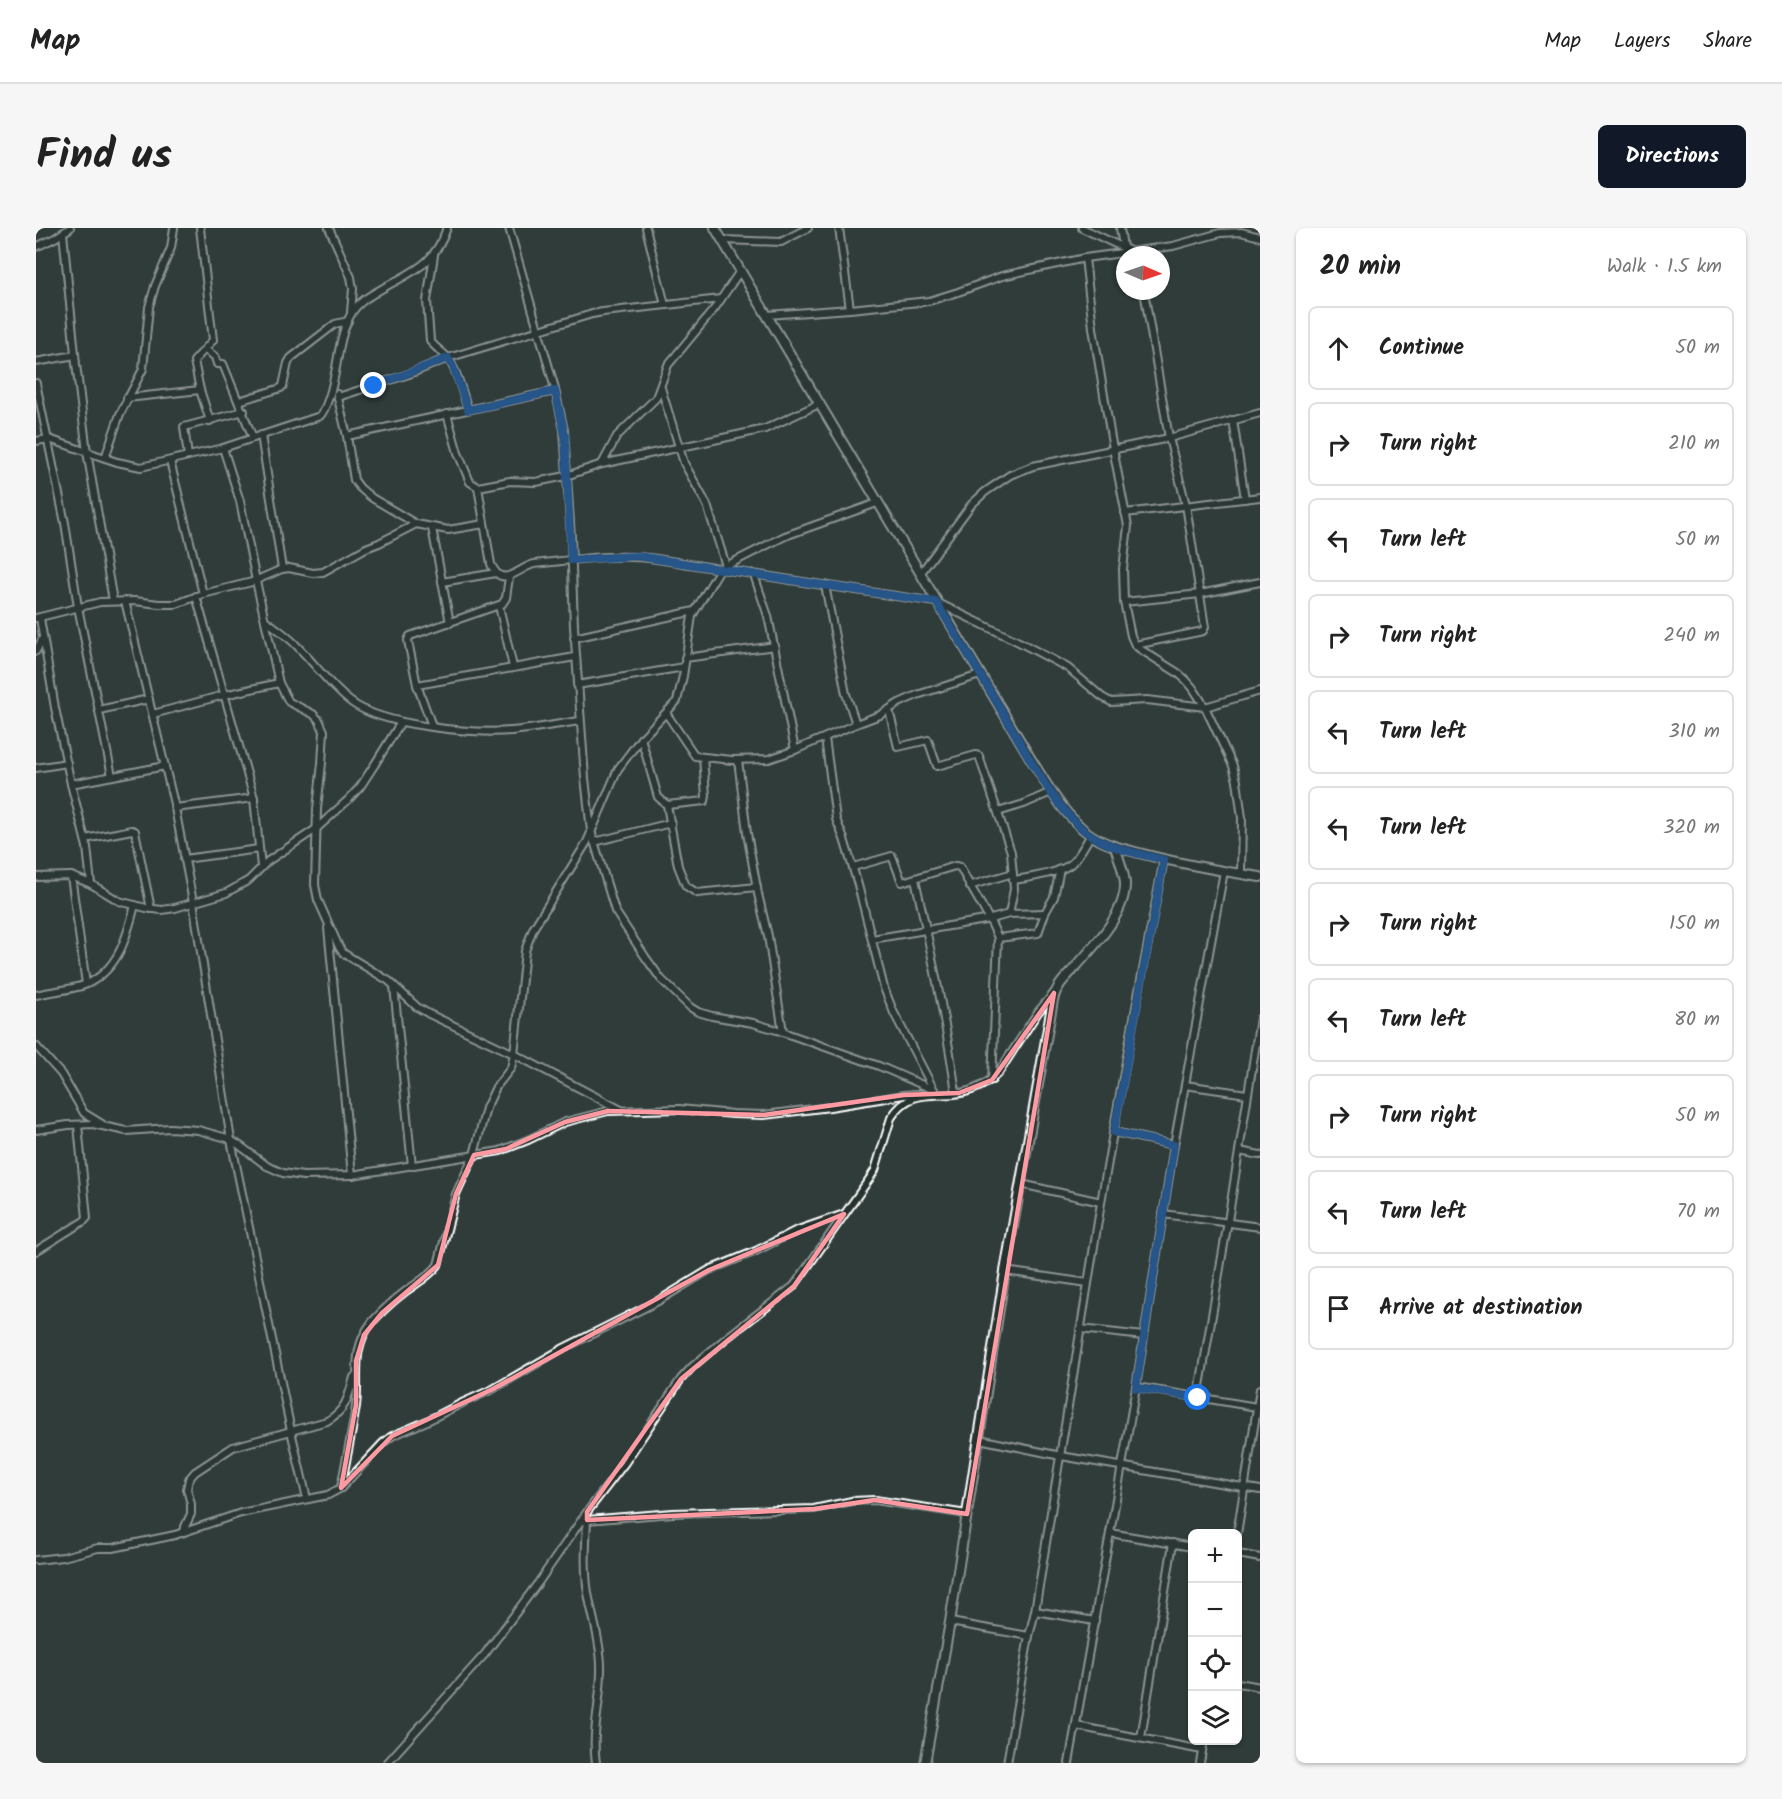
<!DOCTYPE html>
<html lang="en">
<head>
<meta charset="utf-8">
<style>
  :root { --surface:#fff; --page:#f6f6f6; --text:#222; --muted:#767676; --line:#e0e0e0; --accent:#111827 }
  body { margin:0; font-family:Kalam,sans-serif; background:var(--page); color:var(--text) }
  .controls { position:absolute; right:18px; bottom:18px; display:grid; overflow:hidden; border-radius:9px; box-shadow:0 2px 4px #0004 }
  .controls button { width:54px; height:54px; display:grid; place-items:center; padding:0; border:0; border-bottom:2px solid var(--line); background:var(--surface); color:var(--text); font:30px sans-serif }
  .compass { position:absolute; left:1080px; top:18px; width:54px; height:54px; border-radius:50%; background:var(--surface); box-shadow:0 2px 4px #0004; rotate:92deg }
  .stop { position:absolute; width:18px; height:18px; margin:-14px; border:4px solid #1a73e8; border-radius:50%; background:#fff }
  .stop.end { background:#1a73e8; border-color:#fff; box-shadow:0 2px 6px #0008 }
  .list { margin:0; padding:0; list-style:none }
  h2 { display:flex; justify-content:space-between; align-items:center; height:78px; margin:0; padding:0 24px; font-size:26px }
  h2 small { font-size:20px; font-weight:400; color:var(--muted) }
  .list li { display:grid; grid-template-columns:39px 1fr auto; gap:18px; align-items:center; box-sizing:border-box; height:84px; margin:0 12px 12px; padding:0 12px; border:2px solid var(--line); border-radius:9px }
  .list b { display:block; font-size:22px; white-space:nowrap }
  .list em { font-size:20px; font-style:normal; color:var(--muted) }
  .icon { flex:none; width:33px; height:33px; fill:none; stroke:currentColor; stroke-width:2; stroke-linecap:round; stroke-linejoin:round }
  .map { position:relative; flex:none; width:1224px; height:1535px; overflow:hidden; border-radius:9px }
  header { display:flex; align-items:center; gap:36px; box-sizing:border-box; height:84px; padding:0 30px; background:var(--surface); border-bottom:2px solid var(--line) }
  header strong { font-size:28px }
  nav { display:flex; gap:33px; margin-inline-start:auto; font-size:21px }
  .intro { display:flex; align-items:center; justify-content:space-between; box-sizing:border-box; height:144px; padding:0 36px }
  h1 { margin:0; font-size:42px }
  .button { padding:15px 27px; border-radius:9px; background:var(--accent); color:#fff; font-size:21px; font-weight:700 }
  main { display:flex; gap:36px; padding:0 36px }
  aside { flex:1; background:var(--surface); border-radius:9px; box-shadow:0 2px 4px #0004 }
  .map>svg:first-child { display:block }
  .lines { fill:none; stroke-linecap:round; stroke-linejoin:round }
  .minor-casing { stroke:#fff; stroke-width:10 }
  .tertiary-casing { stroke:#fff; stroke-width:12 }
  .minor { stroke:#26332d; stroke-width:6 }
  .tertiary { stroke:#26332d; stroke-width:8 }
  .route { stroke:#1a73e8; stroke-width:8 }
  .marked { fill:none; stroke:#ff9aa2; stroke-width:4.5; stroke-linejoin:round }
</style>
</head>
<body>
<header>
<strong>Map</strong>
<nav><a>Map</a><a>Layers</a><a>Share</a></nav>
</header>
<div class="intro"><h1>Find us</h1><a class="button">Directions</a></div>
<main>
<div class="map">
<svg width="1224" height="1535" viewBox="0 0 1224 1535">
  <rect width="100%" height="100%" fill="#2f3c3a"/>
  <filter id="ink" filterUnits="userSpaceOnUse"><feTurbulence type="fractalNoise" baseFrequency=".0167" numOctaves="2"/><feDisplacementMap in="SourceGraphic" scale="12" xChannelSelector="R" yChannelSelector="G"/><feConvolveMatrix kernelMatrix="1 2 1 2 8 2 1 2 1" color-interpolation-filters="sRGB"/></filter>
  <g filter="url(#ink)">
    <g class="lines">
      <defs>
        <g id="minor">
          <polyline points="164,0 177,112 158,133 164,162 174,193"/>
          <polyline points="293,0 315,49 317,61 315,84"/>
          <polyline points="473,0 518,157 528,202 535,310 538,399 549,550 555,603 579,683 610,730 625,751 654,779 662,784 676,788 717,795 741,802 843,838 898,862"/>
          <polyline points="610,0 629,77"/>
          <polyline points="803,0 814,81"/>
          <polyline points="1046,0 1094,23"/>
          <polyline points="1084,0 1087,19"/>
          <polyline points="27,5 40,136 51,224 77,373"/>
          <polyline points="686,12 745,14 772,0"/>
          <polyline points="0,19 19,10 34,0"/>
          <path d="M398,27L391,73L394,112C398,120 408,124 413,132C423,146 426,165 432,181"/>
          <polyline points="1049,30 1057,100 1075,210 1092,298 1087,341 1088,374 1095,408 1099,417 1104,421 1142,445 1150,452 1157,460 1169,479 1197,538 1201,553 1206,590 1205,646"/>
          <polyline points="731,87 814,81 893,73 922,64 966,48 1049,30 1137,18 1184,5 1205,4 1224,9"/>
          <polyline points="169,121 179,129 181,136 187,136 217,210"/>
          <polyline points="0,134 39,127"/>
          <polyline points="0,155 29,295 42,379 76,548"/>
          <polyline points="625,160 648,235 671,277 690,338"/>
          <polyline points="301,166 311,208 318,252 324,260 336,270 380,296"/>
          <polyline points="302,169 373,146 412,130 556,86 567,84 685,71"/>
          <polyline points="91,170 164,162"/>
          <polyline points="203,173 245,160 247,158 252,135 255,130 299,96 312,93"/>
          <polyline points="411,186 422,225 434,254 442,259 474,253 500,254 530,248 566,236 581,208 620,170 632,137 679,80 704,43"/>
          <polyline points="1197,192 1209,271"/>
          <polyline points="225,207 246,341"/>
          <polyline points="311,208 519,163"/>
          <path d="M0,213L13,211L81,234L105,239L187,220L284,188C288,183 290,178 292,172C303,144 300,109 317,83C323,74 332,69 342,63C375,43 397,40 411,0"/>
          <polyline points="187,220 204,273 220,353 243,455 253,474 277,486 283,492 288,503 286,535 281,581 279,657 282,672 303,719 307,725 353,753 381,779 393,786 478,826 585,882"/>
          <polyline points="152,228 148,199 208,183"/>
          <polyline points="69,230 84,186 107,141 113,79 119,58 135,20 138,0"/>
          <polyline points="134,233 167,366"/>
          <polyline points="566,236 729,201 783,176"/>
          <path d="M442,259L455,336C466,362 482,340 498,336C539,332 580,325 621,331L780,356L900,374L983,414L1032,440L1066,469L1075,474L1111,472L1169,479L1224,463"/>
          <polyline points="1089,285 1224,269"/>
          <polyline points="396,300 414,395"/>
          <polyline points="884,346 935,277 949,264 974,247 997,238 1133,210 1224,185"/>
          <polyline points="718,347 732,388 759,522"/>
          <polyline points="406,354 460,345"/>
          <polyline points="789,357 810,466 820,496"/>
          <polyline points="160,368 218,570 225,639"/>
          <polyline points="89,373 139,580 157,674 195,912 255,1203 271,1271"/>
          <polyline points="1088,374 1164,366 1224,354"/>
          <polyline points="463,378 477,439"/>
          <polyline points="0,390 64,374 99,373 123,376 140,376 167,366 216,354 246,341 253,340 277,345 287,344 330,320 343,315 380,296 412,302 448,296"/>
          <polyline points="4,390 19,480 35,556 51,619 55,656"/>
          <path d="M229,392C240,400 252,408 261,418C279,436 295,459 315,474C346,498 437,506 476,503C498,501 521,496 544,493"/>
          <polyline points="538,410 658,383"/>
          <polyline points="1099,417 1167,403 1169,399 1150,277 1133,210 1108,63"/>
          <polyline points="0,423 7,410"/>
          <polyline points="649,430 739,418"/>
          <polyline points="381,457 539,429"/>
          <polyline points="541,457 648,439"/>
          <polyline points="63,482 113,471"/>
          <polyline points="853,482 862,519 892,512 901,538 940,527 943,528 975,624 978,661 973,686"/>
          <polyline points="630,485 659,528 696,532 733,531 759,522 820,496 844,487 863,475 881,467 944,447"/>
          <polyline points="117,486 188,467 243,455"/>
          <polyline points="396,498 381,457 373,418 372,412 374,408 466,376 470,370 473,349"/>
          <polyline points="605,510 622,569 631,577 642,638 650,658 661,665 721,659"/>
          <polyline points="789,510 800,591 808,611 822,657 848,760 858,785 898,862"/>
          <polyline points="702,532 711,605 722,666 732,708 747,804"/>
          <polyline points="0,540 31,535"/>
          <polyline points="35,556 129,538"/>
          <polyline points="631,577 669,573 670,568 667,529"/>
          <polyline points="139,580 218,570"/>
          <polyline points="962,584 988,576 1015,564"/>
          <polyline points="49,611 96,602 99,603 115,681"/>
          <polyline points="558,614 635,595"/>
          <polyline points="148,631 223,621"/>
          <path d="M817,639L856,628L866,654L919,638L924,639C936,663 952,685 962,710L1002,705L1009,685L1018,669L1024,641"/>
          <polyline points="35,648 50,756"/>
          <polyline points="0,649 35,648 55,656 83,673 110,680 126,682 139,680 190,665 213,652 232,633 280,601 312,572 324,559 339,536 365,494"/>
          <path d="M879,651C895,722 910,793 920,865"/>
          <path d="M977,652C992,650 1025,645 1036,635C1044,627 1049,616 1055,607"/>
          <polyline points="933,658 977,645"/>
          <polyline points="292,700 316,947"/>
          <polyline points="836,711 955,691 973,686 1009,685"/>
          <polyline points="358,758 376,938"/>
          <path d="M0,767C16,763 36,762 51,756C83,741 91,708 99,677"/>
          <polyline points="0,818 25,846 48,885 66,896"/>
          <polyline points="956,852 962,710"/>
          <polyline points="1149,857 1211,866"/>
          <polyline points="0,902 32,897 57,896 90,903 134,900 162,902 191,910 203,917 231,938 247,945 267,948 316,947 464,923 492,912 529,894 572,883 643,881 697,886 728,887 794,879 868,867 883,866"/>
          <polyline points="1078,904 1138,917"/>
          <polyline points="1203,923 1224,927"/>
          <polyline points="985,956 1065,974"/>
          <polyline points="1127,986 1224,999"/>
          <polyline points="0,1023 48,993 51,990 42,897"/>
          <polyline points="969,1043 1052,1055"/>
          <polyline points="1044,1101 1108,1108"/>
          <polyline points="1100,1159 1221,1179"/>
          <polyline points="1162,1170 1192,993 1224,790"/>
          <polyline points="943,1211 1025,1228 1224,1262"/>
          <path d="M305,1260C310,1232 316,1205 320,1178C324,1147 314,1122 336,1094C346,1083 358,1072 370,1063C381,1055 394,1048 402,1037L420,966L438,927L450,880L460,859L475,840L478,826L489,723L497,701L551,614L582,541L603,513L641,473L647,448L656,388L684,341L749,308L841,275"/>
          <path d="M551,1291C550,1316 548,1340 552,1365C556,1388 565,1415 565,1438C566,1471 555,1502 560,1535"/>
          <polyline points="551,1292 637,1285 778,1281 816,1273 839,1272 931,1286"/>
          <path d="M146,1305L155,1286V1276L151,1261L153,1251L159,1244L197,1219L291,1193C310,1182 312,1170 318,1149"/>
          <polyline points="1074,1305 1156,1319"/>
          <polyline points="1201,1306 1224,1161"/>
          <polyline points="1202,1326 1224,1330"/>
          <polyline points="0,1332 27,1329 62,1320 77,1320 139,1307 205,1285 292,1267 305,1260 347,1215 356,1208 391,1193 428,1174 457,1161 526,1121 622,1073 673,1042 720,1023 759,1003 808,986"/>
          <polyline points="999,1383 1059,1393"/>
          <polyline points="914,1394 993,1408"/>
          <polyline points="1202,1455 1224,1459"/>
          <polyline points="1040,1498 1166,1522"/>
          <polyline points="1105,1510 1137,1315"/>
          <path d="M351,1535L449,1426L502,1355L551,1284L588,1236L645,1151L657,1138L689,1111L758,1058L834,950L839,942L855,890C872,863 891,868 918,866C935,864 951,857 963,844L1002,784L1018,765"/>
          <path d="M971,1535L993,1408L999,1383C1022,1247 1042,1111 1065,975C1084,860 1106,746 1128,631"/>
          <polyline points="1033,1535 1100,1159 1138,917 1188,643"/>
          <polyline points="1164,1535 1168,1512"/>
        </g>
        <g id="tertiary">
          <path d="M679,0L996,533C1012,558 1027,586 1052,605C1068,617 1088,621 1107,626C1146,636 1185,643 1224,649"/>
          <path d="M889,1535L914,1394L969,1043L1017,772C1020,759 1028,751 1037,742C1056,720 1090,687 1089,655C1088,643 1083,631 1079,619"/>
        </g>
      </defs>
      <use href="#minor" class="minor-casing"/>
      <use href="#tertiary" class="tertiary-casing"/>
      <use href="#minor" class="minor"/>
      <use href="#tertiary" class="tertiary"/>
    </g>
  </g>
  <g class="lines" filter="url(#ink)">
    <path class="route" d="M338,158L412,130L417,139L432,182L519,163L529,207L535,332L601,328L780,356L900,374C924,413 948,452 971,492C992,527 1022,588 1058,609C1079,622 1105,626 1128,632L1078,904L1138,917L1100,1160L1162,1170"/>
  </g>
  <path d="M0 0H1224V1535H0ZM1018,765L931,1286L839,1272L778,1281L551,1292V1284L645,1151L758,1058L808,986L673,1042L457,1161L356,1208L305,1260L320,1177V1133L328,1107L346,1085L402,1037L420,966L438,927L470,921L529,894L572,883L728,887L868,867L923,865L956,852Z" fill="#2f3c3a" fill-opacity=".55" fill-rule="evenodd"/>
  <path class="marked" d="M1018,765L931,1286L839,1272L778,1281L551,1292V1284L645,1151L758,1058L808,986L673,1042L457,1161L356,1208L305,1260L320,1177V1133L328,1107L346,1085L402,1037L420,966L438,927L470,921L529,894L572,883L728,887L868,867L923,865L956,852Z"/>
</svg>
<div class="controls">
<button>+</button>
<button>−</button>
<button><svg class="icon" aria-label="locate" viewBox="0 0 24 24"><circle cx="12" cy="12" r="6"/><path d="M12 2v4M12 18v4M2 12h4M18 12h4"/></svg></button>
<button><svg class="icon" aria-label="layers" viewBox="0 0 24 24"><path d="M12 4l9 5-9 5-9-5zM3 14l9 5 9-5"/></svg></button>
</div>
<svg class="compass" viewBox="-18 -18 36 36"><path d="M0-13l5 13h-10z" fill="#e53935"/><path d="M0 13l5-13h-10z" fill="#767676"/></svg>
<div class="stop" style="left:1162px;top:1170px"></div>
<div class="stop end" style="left:338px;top:158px"></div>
</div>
<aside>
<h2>20 min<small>Walk · 1.5 km</small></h2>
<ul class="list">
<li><svg class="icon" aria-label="ahead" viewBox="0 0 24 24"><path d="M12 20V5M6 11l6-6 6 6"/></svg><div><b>Continue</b></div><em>50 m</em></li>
<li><svg class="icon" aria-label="right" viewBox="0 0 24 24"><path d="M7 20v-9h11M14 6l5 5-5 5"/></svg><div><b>Turn right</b></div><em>210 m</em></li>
<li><svg class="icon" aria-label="left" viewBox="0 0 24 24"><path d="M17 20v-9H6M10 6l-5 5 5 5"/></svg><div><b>Turn left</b></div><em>50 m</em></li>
<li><svg class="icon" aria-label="right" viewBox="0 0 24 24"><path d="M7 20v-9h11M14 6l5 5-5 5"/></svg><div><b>Turn right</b></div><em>240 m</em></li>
<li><svg class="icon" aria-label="left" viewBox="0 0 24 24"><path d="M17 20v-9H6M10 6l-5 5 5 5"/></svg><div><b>Turn left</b></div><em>310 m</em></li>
<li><svg class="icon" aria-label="left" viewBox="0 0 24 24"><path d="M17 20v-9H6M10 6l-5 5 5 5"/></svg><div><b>Turn left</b></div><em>320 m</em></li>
<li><svg class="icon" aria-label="right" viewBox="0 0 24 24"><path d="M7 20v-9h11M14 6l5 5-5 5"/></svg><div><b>Turn right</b></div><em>150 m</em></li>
<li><svg class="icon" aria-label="left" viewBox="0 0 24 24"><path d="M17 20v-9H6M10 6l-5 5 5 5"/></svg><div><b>Turn left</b></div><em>80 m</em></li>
<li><svg class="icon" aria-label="right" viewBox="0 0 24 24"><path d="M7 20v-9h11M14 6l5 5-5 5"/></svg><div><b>Turn right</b></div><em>50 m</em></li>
<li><svg class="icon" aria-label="left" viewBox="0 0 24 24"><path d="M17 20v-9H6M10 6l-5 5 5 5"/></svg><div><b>Turn left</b></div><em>70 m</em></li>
<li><svg class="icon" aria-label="arrive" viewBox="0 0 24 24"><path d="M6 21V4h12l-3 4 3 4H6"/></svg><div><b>Arrive at destination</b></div></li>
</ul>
</aside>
</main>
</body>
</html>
